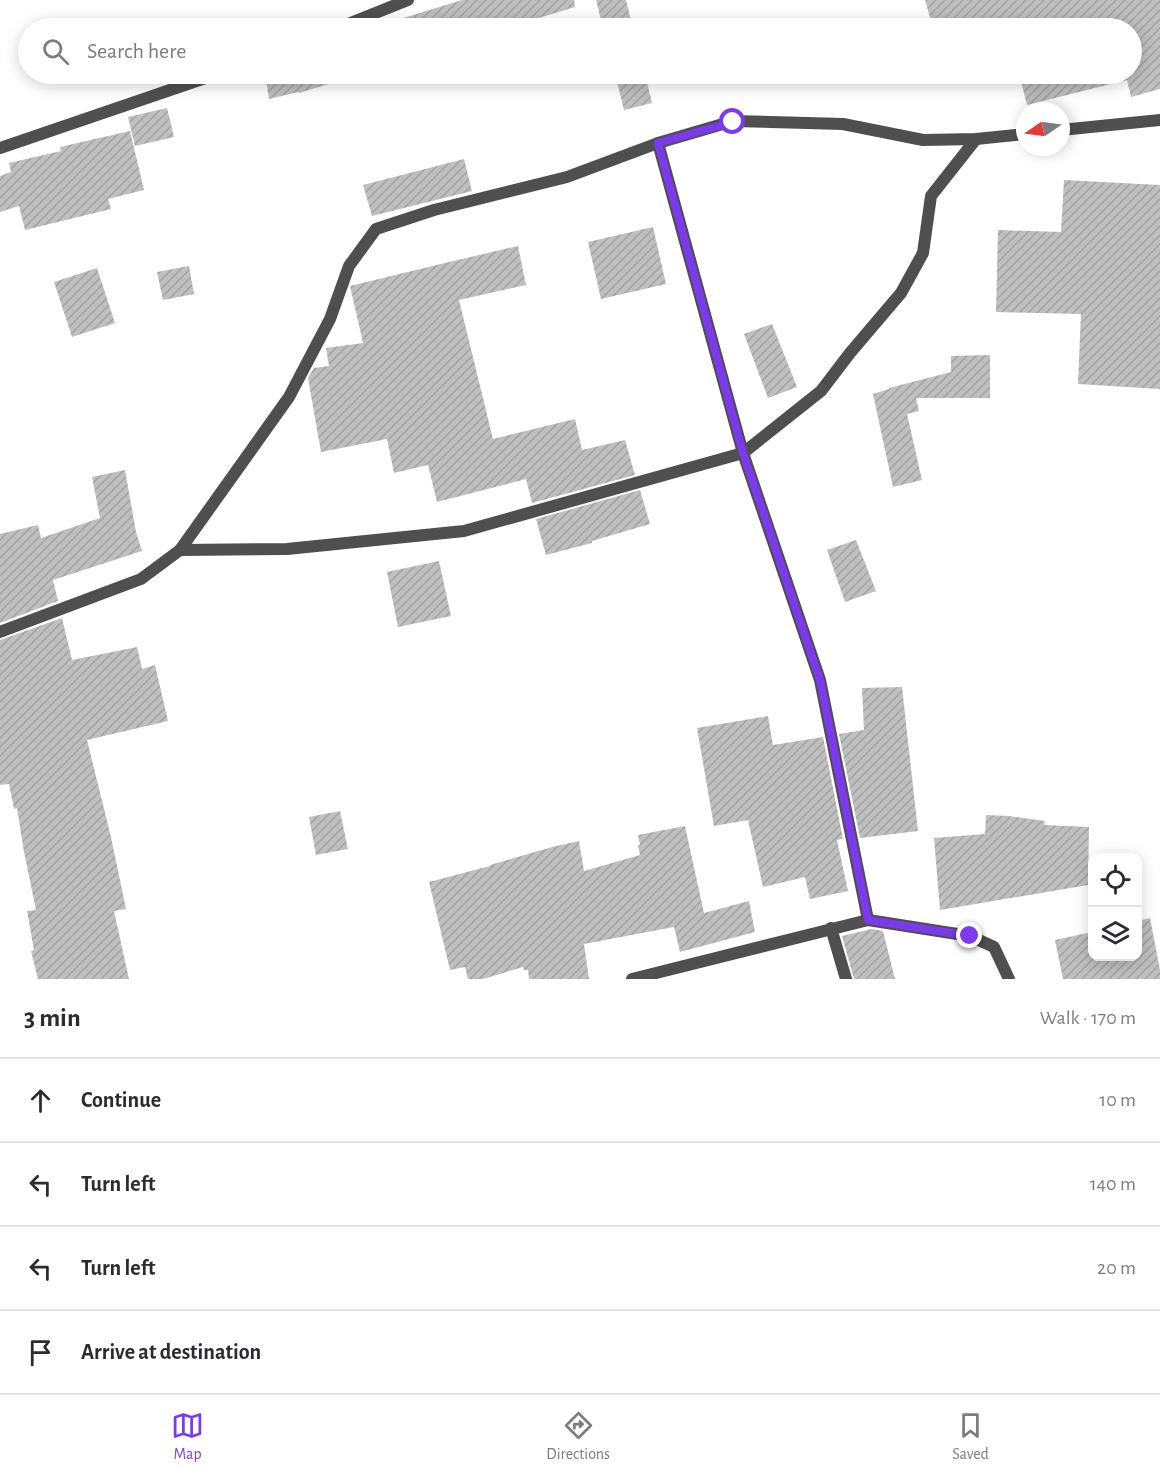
<!DOCTYPE html>
<html lang="en">
<head>
<meta charset="utf-8">
<style>
  :root { --surface:#fff; --page:#f7f7f7; --text:#2b2b33; --muted:#7c7c81; --line:#e1e1e2; --accent:#7c3aed }
  body { margin:0; font-family:"Alegreya Sans",sans-serif; background:var(--page); color:var(--text) }
  .controls { position:absolute; right:18px; bottom:18px; display:grid; overflow:hidden; border-radius:12px; box-shadow:0 3px 15px #0003 }
  .controls button { width:54px; height:54px; display:grid; place-items:center; padding:0; border:0; border-bottom:2px solid var(--line); background:var(--surface); color:var(--text); font:30px sans-serif }
  .compass { position:absolute; left:1016px; top:102px; width:54px; height:54px; border-radius:50%; background:var(--surface); box-shadow:0 3px 15px #0003; rotate:257deg }
  .stop { position:absolute; width:18px; height:18px; margin:-14px; border:4px solid #7c3aed; border-radius:50%; background:#fff }
  .stop.end { background:#7c3aed; border-color:#fff; box-shadow:0 2px 6px #0008 }
  .list { margin:0; padding:0; list-style:none }
  h2 { display:flex; justify-content:space-between; align-items:center; height:78px; margin:0; padding:0 24px; font-size:26px }
  h2 small { font-size:20px; font-weight:400; color:var(--muted) }
  .list li { display:grid; grid-template-columns:39px 1fr auto; gap:18px; align-items:center; box-sizing:border-box; height:84px; padding:0 24px; border-top:2px solid var(--line) }
  .list b { display:block; font-size:22px; white-space:nowrap }
  .list em { font-size:20px; font-style:normal; color:var(--muted) }
  .icon { flex:none; width:33px; height:33px; fill:none; stroke:currentColor; stroke-width:2; stroke-linecap:round; stroke-linejoin:round }
  .map { position:relative; flex:none; width:1160px; height:979px; overflow:hidden }
  .search { position:absolute; background:var(--surface); box-shadow:0 3px 15px #0003; left:18px; right:18px; top:18px; height:66px; display:flex; align-items:center; gap:15px; box-sizing:border-box; padding:0 21px; border-radius:33px; color:var(--muted); font-size:22px }
  .sheet { height:414px; background:var(--surface) }
  nav { display:flex; justify-content:space-around; align-items:center; box-sizing:border-box; height:84px; border-top:2px solid var(--line); background:var(--surface); font-size:16px; color:var(--muted) }
  nav a { display:grid; justify-items:center; gap:3px }
  nav .on { color:var(--accent) }
  .map>svg:first-child { display:block }
  .building { fill:url(#building-hatch) }
  .lines { fill:none; stroke-linecap:round; stroke-linejoin:round }
  .service { stroke:#4f4f4f; stroke-width:12 }
  .minor { stroke:#4f4f4f; stroke-width:12 }
  .route { stroke:#7c3aed; stroke-width:8 }
</style>
</head>
<body>
<div class="map">
<svg width="1160" height="979" viewBox="0 0 1160 979">
  <defs>
    <pattern id="building-hatch" width="6" height="6" patternUnits="userSpaceOnUse" patternTransform="scale(1.5)"><rect width="6" height="6" fill="#bfbfbf"/><path d="M-1 1l2-2M0 6l6-6M5 7l2-2" fill="none" stroke="#a2a2a2"/></pattern>
  </defs>
  <rect width="100%" height="100%" fill="#fff"/>
  <g class="building">
    <polygon points="462,0 574,0 575,7 506,28 371,28"/>
    <polygon points="596,0 626,0 633,28 603,28"/>
    <polygon points="925,0 1160,0 1160,89 1131,97 1127,80 1027,105 1019,74 1131,74 1131,28 933,28"/>
    <polygon points="265,74 361,74 299,93 298,92 269,99"/>
    <polygon points="615,74 645,74 652,103 624,110"/>
    <polygon points="167,108 174,137 135,146 128,117"/>
    <polygon points="130,131 144,190 108,199 111,209 25,230 19,206 0,212 0,176 11,172 9,163 61,151 60,147"/>
    <polygon points="464,159 472,191 372,216 363,185"/>
    <polygon points="1064,180 1160,185 1160,389 1078,384 1081,314 996,312 998,230 1061,232"/>
    <polygon points="653,227 666,284 601,299 588,242"/>
    <polygon points="518,246 526,285 459,300 493,439 575,419 582,450 625,440 635,475 532,503 526,479 437,502 428,465 394,473 387,439 321,452 308,378 314,368 329,366 326,348 363,343 350,286 449,262"/>
    <polygon points="189,266 194,294 163,300 157,272"/>
    <polygon points="97,268 115,323 72,337 54,282"/>
    <polygon points="772,324 797,387 768,398 744,334"/>
    <polygon points="990,355 990,398 916,398 919,411 907,414 922,480 893,487 873,394 889,389 889,388 951,372 951,356"/>
    <polygon points="125,470 136,532 142,551 53,580 58,601 0,623 0,534 38,525 41,538 100,518 92,477"/>
    <polygon points="640,490 650,524 592,541 592,543 546,555 536,519"/>
    <polygon points="856,540 876,591 845,602 827,550"/>
    <polygon points="439,561 451,616 398,627 387,572"/>
    <polygon points="62,618 72,660 137,647 142,669 155,665 168,721 87,740 111,837 126,909 114,911 129,979 38,979 31,951 34,950 27,911 36,910 24,852 17,808 14,809 9,784 0,785 0,640"/>
    <polygon points="902,687 918,831 860,838 839,734 864,730 862,688"/>
    <polygon points="768,716 773,745 823,737 843,839 837,840 848,891 810,899 805,877 763,887 748,820 714,826 697,728"/>
    <polygon points="340,811 348,849 316,855 309,817"/>
    <polygon points="986,815 1009,816 1045,821 1044,825 1089,827 1088,885 940,910 934,838 985,834"/>
    <polygon points="685,826 704,913 749,901 755,932 680,952 674,927 584,944 589,979 529,979 528,970 524,970 523,967 483,979 468,979 465,967 450,970 429,882 490,866 490,865 552,847 579,841 584,871 640,855 638,845 640,845 638,835"/>
    <polygon points="1150,918 1160,970 1160,979 1063,979 1055,940 1092,932 1092,957 1137,957 1137,921"/>
    <polygon points="872,929 883,931 895,979 854,979 842,936"/>
  </g>
  <g class="lines">
    <g class="service">
      <polyline points="1061,130 1160,120"/>
      <polyline points="658,143 743,453 820,680 868,920"/>
      <polyline points="180,550 287,549 464,531 743,453 821,391 850,353 901,293 923,253 931,196 976,139"/>
      <polyline points="0,632 141,579 180,550 289,397 330,319 349,266 376,229 434,210 567,177 658,143 733,121 843,124 923,140 976,139 1025,134"/>
      <polyline points="831,928 846,979"/>
      <polyline points="632,979 868,920 970,936 994,947 1009,979"/>
    </g>
    <g class="minor">
      <polyline points="338,28 408,0"/>
      <polyline points="0,148 217,74"/>
    </g>
  </g>
  <g class="lines">
    <polyline class="route" points="733,122 658,143 743,453 820,680 868,920 970,936"/>
  </g>
</svg>
<div class="controls">
<button><svg class="icon" aria-label="locate" viewBox="0 0 24 24"><circle cx="12" cy="12" r="6"/><path d="M12 2v4M12 18v4M2 12h4M18 12h4"/></svg></button>
<button><svg class="icon" aria-label="layers" viewBox="0 0 24 24"><path d="M12 4l9 5-9 5-9-5zM3 14l9 5 9-5"/></svg></button>
</div>
<svg class="compass" viewBox="-18 -18 36 36"><path d="M0-13l5 13h-10z" fill="#e53935"/><path d="M0 13l5-13h-10z" fill="#7c7c81"/></svg>
<div class="stop" style="left:733px;top:122px"></div>
<div class="stop end" style="left:970px;top:936px"></div>
<div class="search"><svg class="icon" aria-label="search" viewBox="0 0 24 24"><circle cx="10" cy="10" r="6"/><path d="M15 15l6 6"/></svg>Search here</div>
</div>
<section class="sheet">
<h2>3 min<small>Walk · 170 m</small></h2>
<ul class="list">
<li><svg class="icon" aria-label="ahead" viewBox="0 0 24 24"><path d="M12 20V5M6 11l6-6 6 6"/></svg><div><b>Continue</b></div><em>10 m</em></li>
<li><svg class="icon" aria-label="left" viewBox="0 0 24 24"><path d="M17 20v-9H6M10 6l-5 5 5 5"/></svg><div><b>Turn left</b></div><em>140 m</em></li>
<li><svg class="icon" aria-label="left" viewBox="0 0 24 24"><path d="M17 20v-9H6M10 6l-5 5 5 5"/></svg><div><b>Turn left</b></div><em>20 m</em></li>
<li><svg class="icon" aria-label="arrive" viewBox="0 0 24 24"><path d="M6 21V4h12l-3 4 3 4H6"/></svg><div><b>Arrive at destination</b></div></li>
</ul>
</section>
<nav>
<a class="on"><svg class="icon" aria-label="map" viewBox="0 0 24 24"><path d="M3 6l6-2 6 2 6-2v14l-6 2-6-2-6 2zM9 4v14M15 6v14"/></svg>Map</a>
<a><svg class="icon" aria-label="directions" viewBox="0 0 24 24"><path d="M12 3l9 9-9 9-9-9zM9 14v-3h6M13 9l2 2-2 2"/></svg>Directions</a>
<a><svg class="icon" aria-label="saved" viewBox="0 0 24 24"><path d="M7 4h10v16l-5-4-5 4z"/></svg>Saved</a>
</nav>
</body>
</html>
